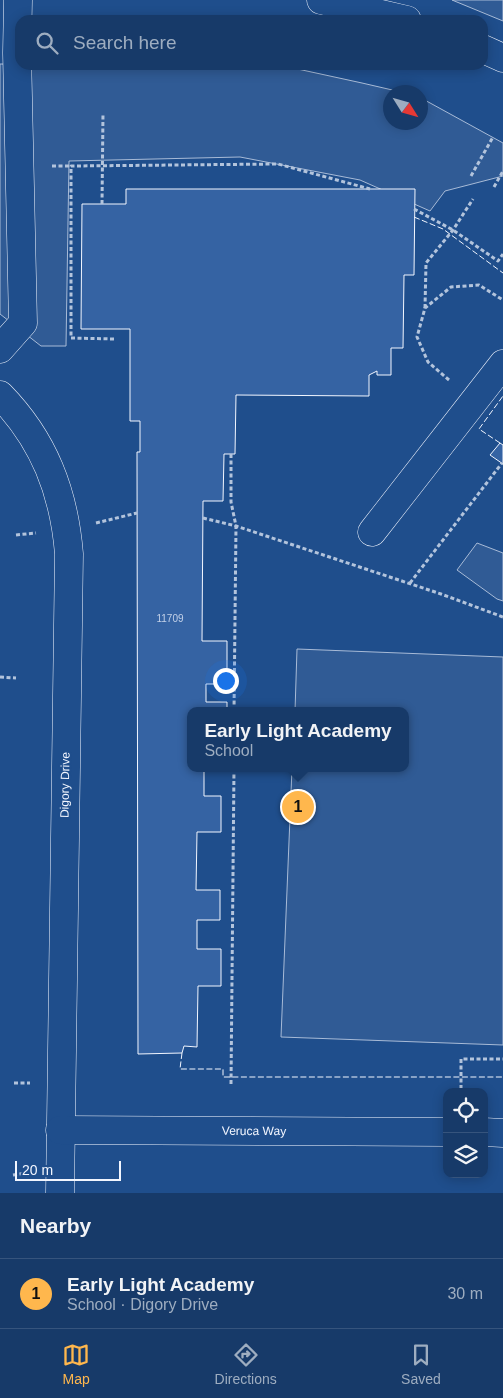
<!DOCTYPE html>
<html lang="en">
<head>
<meta charset="utf-8">
<style>
  :root { --surface:#173a69; --page:#20416f; --text:#f1f3f6; --muted:#9eadc0; --line:#36547d; --accent:#ffb74d }
  body { margin:0; font-family:Arial,sans-serif; background:var(--page); color:var(--text) }
  .controls { position:absolute; right:15px; bottom:15px; display:grid; overflow:hidden; border-radius:10px; box-shadow:0 2px 12px #0003 }
  .controls button { width:45px; height:45px; display:grid; place-items:center; padding:0; border:0; border-bottom:1px solid var(--line); background:var(--surface); color:var(--text); font:25px sans-serif }
  .compass { position:absolute; left:383px; top:85px; width:45px; height:45px; border-radius:50%; background:var(--surface); box-shadow:0 2px 12px #0003; rotate:127deg }
  .scale { position:absolute; left:15px; bottom:12px; width:106px; box-sizing:border-box; padding-left:5px; border:2px solid #f2f6ff; border-top:0; font-size:14px; line-height:18px; white-space:nowrap; color:#f2f6ff; -webkit-text-stroke:4px #1f4e8c; paint-order:stroke }
  .you { position:absolute; left:225px; top:680px; width:18px; height:18px; margin:-12px; border:4px solid #fff; border-radius:50%; background:#1a73e8; box-shadow:0 0 0 8px #1a73e833 }
  .badge { display:grid; place-items:center; width:32px; height:32px; border-radius:50%; background:var(--accent); color:#111; font-size:16px; font-weight:700 }
  .pin { position:absolute; translate:-50% -50%; border:2px solid #fff; box-shadow:0 1px 5px #0006 }
  .popup { position:absolute; left:187px; top:707px; width:222px; height:65px; box-sizing:border-box; display:grid; place-content:center; border-radius:10px; background:var(--surface); filter:drop-shadow(0 1px 4px #0005); font-size:16px; white-space:nowrap; color:var(--muted) }
  .popup b { font-size:19px; color:var(--text) }
  .popup::after { content:''; position:absolute; left:50%; top:100%; margin-left:-10px; border:10px solid transparent; border-top-color:var(--surface) }
  .list { margin:0; padding:0; list-style:none }
  h2 { display:flex; justify-content:space-between; align-items:center; height:65px; margin:0; padding:0 20px; font-size:21px }
  h2 small { font-size:16px; font-weight:400; color:var(--muted) }
  .list li { display:grid; grid-template-columns:32px 1fr auto; gap:15px; align-items:center; box-sizing:border-box; height:70px; padding:0 20px; border-top:1px solid var(--line) }
  .list b { display:block; font-size:19px; white-space:nowrap }
  .list p { margin:0; font-size:16px; white-space:nowrap; color:var(--muted) }
  .list em { font-size:16px; font-style:normal; color:var(--muted) }
  .icon { flex:none; width:28px; height:28px; fill:none; stroke:currentColor; stroke-width:2; stroke-linecap:round; stroke-linejoin:round }
  .map { position:relative; flex:none; width:503px; height:1193px; overflow:hidden }
  .search { position:absolute; background:var(--surface); box-shadow:0 2px 12px #0003; left:15px; right:15px; top:15px; height:55px; display:flex; align-items:center; gap:12px; box-sizing:border-box; padding:0 18px; border-radius:15px; color:var(--muted); font-size:19px }
  .sheet { height:135px; background:var(--surface) }
  nav { display:flex; justify-content:space-around; align-items:center; box-sizing:border-box; height:70px; border-top:1px solid var(--line); background:var(--surface); font-size:14px; color:var(--muted) }
  nav a { display:grid; justify-items:center; gap:2px }
  nav .on { color:var(--accent) }
  .map>svg:first-child { display:block }
  .built { fill:#305b95; stroke:#a8bbd7 }
  .building { fill:#3563a3; stroke:#f2f6ff }
  .lines { fill:none; stroke-linecap:round; stroke-linejoin:round }
  .minor-casing { stroke:#f2f6ff; stroke-width:29 }
  .path { stroke:#b3c4dc; stroke-width:3; stroke-dasharray:4 2.5; stroke-linecap:butt }
  .minor { stroke:#1f4e8c; stroke-width:28 }
  .fence { stroke:#f2f6ff; stroke-width:1; stroke-dasharray:6 2.5; stroke-linecap:butt }
  .labels { text-anchor:middle; dominant-baseline:central; stroke-width:4; stroke-linejoin:round; paint-order:stroke }
  .number-label { font-size:10px; fill:#c3d1e8 }
  .street-label { font-size:12px; fill:#f2f6ff; stroke:#1f4e8c }
</style>
</head>
<body>
<div class="map">
<svg width="503" height="1193" viewBox="0 0 503 1193">
  <rect width="100%" height="100%" fill="#1f4e8c"/>
  <g class="built">
    <polygon points="452,0 503,0 503,21"/>
    <polygon points="0,64 293,68 362,83 401,92 390,92 390,122 420,122 421,98 503,143 503,176 445,191 430,211 360,180 240,157 69,161 66,346 41,346 0,314"/>
    <polygon points="477,543 503,553 503,601 497,599 457,570"/>
    <polygon points="297,649 503,657 503,1045 281,1037 292,768 406,768 406,711 295,711"/>
  </g>
  <g class="building">
    <polygon points="126,189 415,189 414,275 404,275 403,348 391,348 391,375 377,375 377,371 369,375 369,396 236,395 235,454 224,454 223,501 203,501 202,641 227,641 227,684 206,684 206,702 227,702 227,711 190,711 190,768 204,768 204,796 221,796 221,832 197,832 196,890 220,890 220,920 197,920 197,949 221,949 221,986 198,986 197,1047 184,1046 182,1053 138,1054 137,452 140,452 140,421 130,421 130,329 81,329 82,204 126,204"/>
    <polygon points="500,443 503,445 503,464 490,455"/>
  </g>
  <g class="lines">
    <defs>
      <g id="minor">
        <polyline points="321,0 407,20"/>
        <polyline points="483,49 503,58"/>
        <polyline points="0,349 23,323 17,53 18,0"/>
        <path d="M0,395C44,440 64,492 69,554L60,1193"/>
        <polyline points="372,532 503,364"/>
        <path id="s1" d="M60,1130L447,1132"/>
        <polyline points="484,1132 503,1133"/>
      </g>
    </defs>
    <use href="#minor" class="minor-casing"/>
    <g class="path">
      <polyline points="52,166 71,166"/>
      <polyline points="471,176 493,137"/>
      <polyline points="494,187 503,171"/>
      <polyline points="102,204 103,113"/>
      <polyline points="414,209 453,230 498,261 503,254"/>
      <polyline points="425,308 426,263 453,230 473,199"/>
      <polyline points="114,339 71,338 71,166 278,164 370,189"/>
      <polyline points="449,380 428,362 417,337 425,308 451,287 479,285 503,300"/>
      <polyline points="231,454 231,502 236,526 234,711"/>
      <polyline points="203,518 236,526 441,594 503,617"/>
      <polyline points="96,523 137,513"/>
      <polyline points="16,535 36,533"/>
      <polyline points="410,583 502,463"/>
      <polyline points="0,677 16,678"/>
      <polyline points="14,1083 30,1083"/>
      <polyline points="231,1084 234,768"/>
      <polyline points="461,1089 461,1059 503,1059"/>
      <polyline points="13,1175 27,1173"/>
    </g>
    <use href="#minor" class="minor"/>
    <g class="fence">
      <polyline points="414,217 443,229 503,273"/>
      <polyline points="500,443 479,429 503,396"/>
      <polyline points="182,1053 180,1069 223,1069 223,1077 503,1077"/>
    </g>
  </g>
  <g class="labels">
    <g class="number-label">
      <text x="170" y="618">11709</text>
    </g>
    <g class="street-label">
      <text transform="translate(65 785) rotate(-89)">Digory Drive</text>
      <text stroke="none"><textPath href="#s1" startOffset="194">Veruca Way</textPath></text>
    </g>
  </g>
</svg>
<div class="controls">
<button><svg class="icon" aria-label="locate" viewBox="0 0 24 24"><circle cx="12" cy="12" r="6"/><path d="M12 2v4M12 18v4M2 12h4M18 12h4"/></svg></button>
<button><svg class="icon" aria-label="layers" viewBox="0 0 24 24"><path d="M12 4l9 5-9 5-9-5zM3 14l9 5 9-5"/></svg></button>
</div>
<svg class="compass" viewBox="-18 -18 36 36"><path d="M0-13l5 13h-10z" fill="#e53935"/><path d="M0 13l5-13h-10z" fill="#9eadc0"/></svg>
<div class="scale">20 m</div>
<div class="you"></div>
<div class="pin badge" style="left:298px;top:807px">1</div>
<div class="popup"><b>Early Light Academy</b>School</div>
<div class="search"><svg class="icon" aria-label="search" viewBox="0 0 24 24"><circle cx="10" cy="10" r="6"/><path d="M15 15l6 6"/></svg>Search here</div>
</div>
<section class="sheet">
<h2>Nearby<small></small></h2>
<ul class="list">
<li><span class="badge">1</span><div><b>Early Light Academy</b><p>School · Digory Drive</p></div><em>30 m</em></li>
</ul>
</section>
<nav>
<a class="on"><svg class="icon" aria-label="map" viewBox="0 0 24 24"><path d="M3 6l6-2 6 2 6-2v14l-6 2-6-2-6 2zM9 4v14M15 6v14"/></svg>Map</a>
<a><svg class="icon" aria-label="directions" viewBox="0 0 24 24"><path d="M12 3l9 9-9 9-9-9zM9 14v-3h6M13 9l2 2-2 2"/></svg>Directions</a>
<a><svg class="icon" aria-label="saved" viewBox="0 0 24 24"><path d="M7 4h10v16l-5-4-5 4z"/></svg>Saved</a>
</nav>
</body>
</html>
